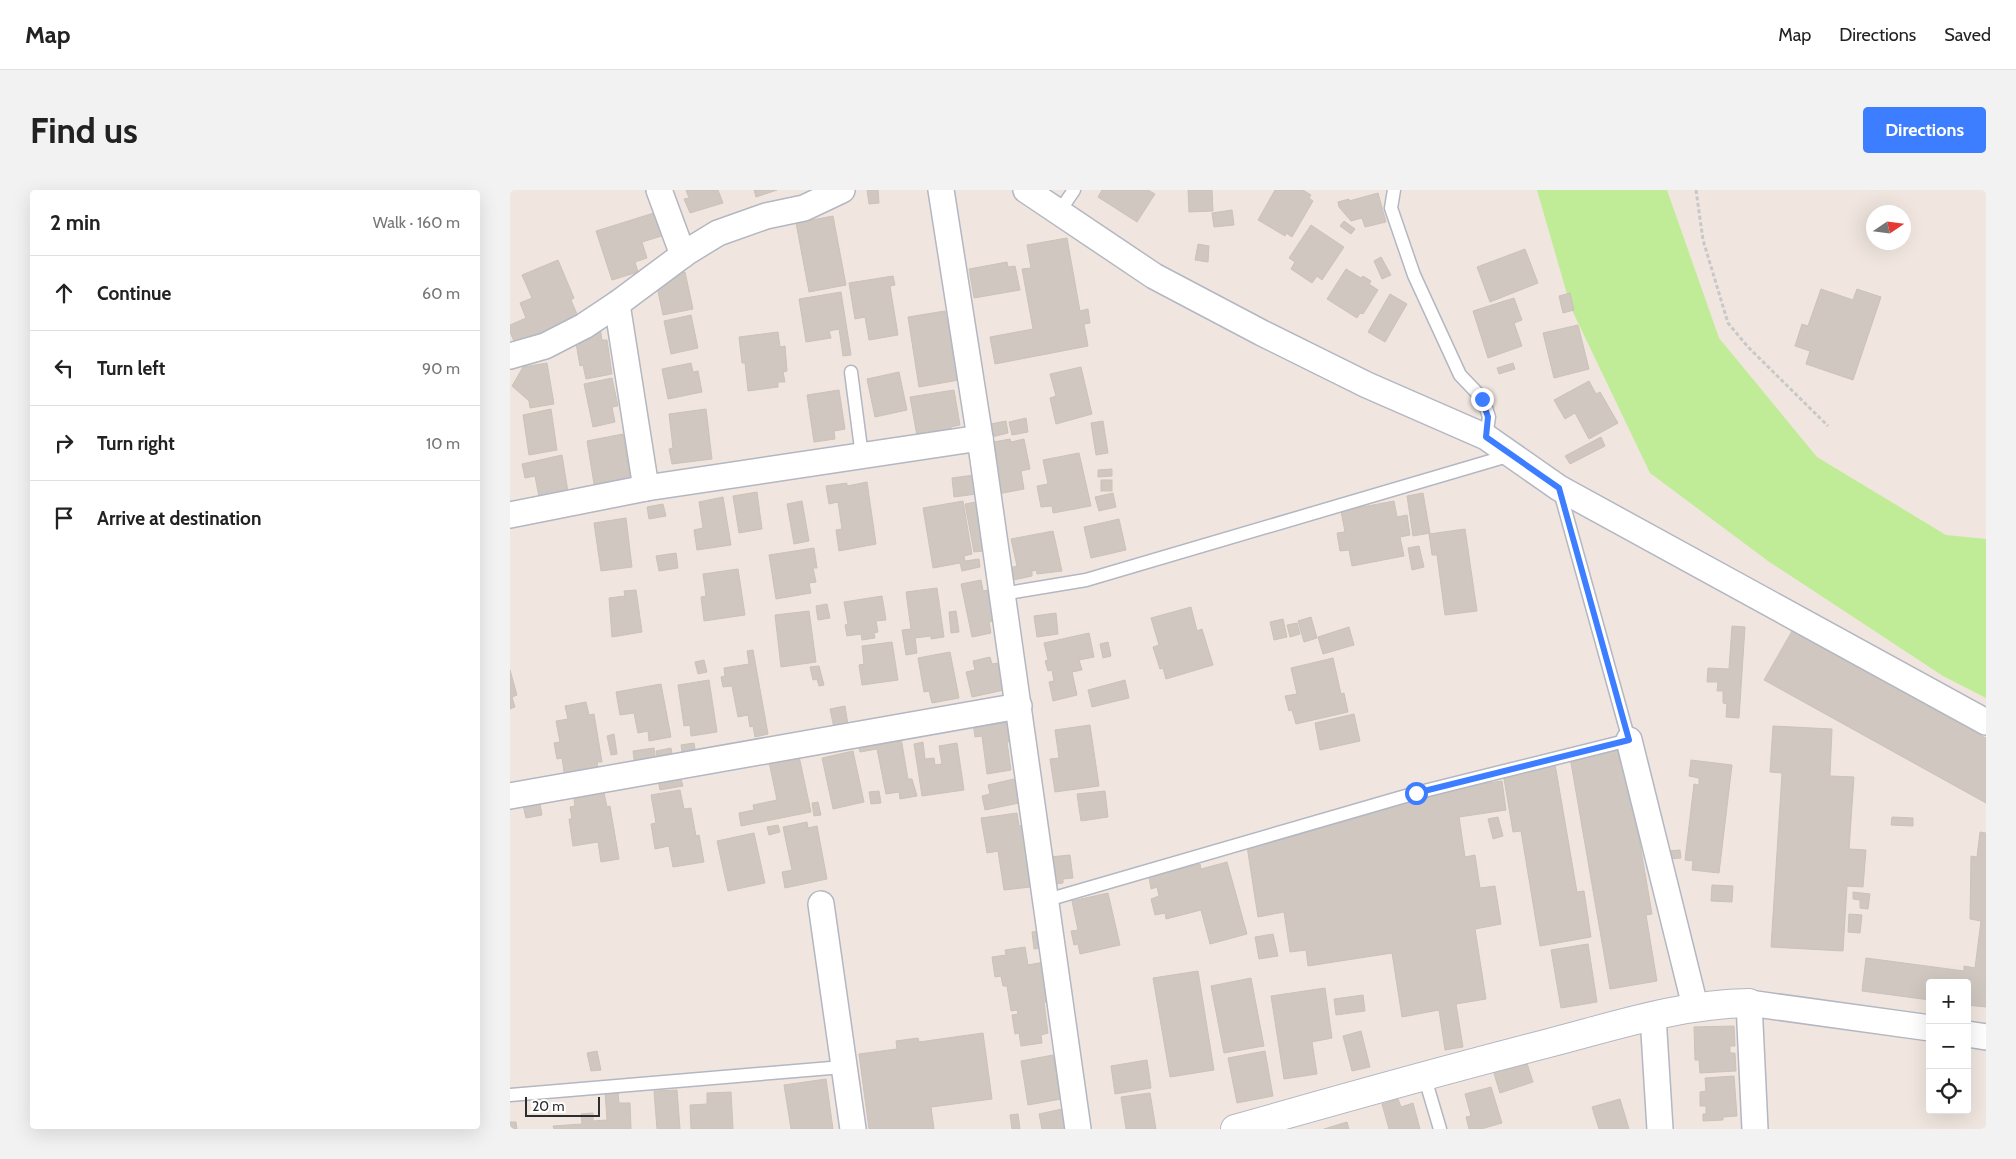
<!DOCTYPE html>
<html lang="en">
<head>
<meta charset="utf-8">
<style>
  :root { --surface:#fff; --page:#f2f2f2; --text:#222; --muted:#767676; --line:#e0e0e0; --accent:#3d7dff }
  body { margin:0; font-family:Cabin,sans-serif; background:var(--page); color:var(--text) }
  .controls { position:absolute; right:15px; bottom:15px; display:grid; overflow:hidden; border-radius:5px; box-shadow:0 5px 20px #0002 }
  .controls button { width:45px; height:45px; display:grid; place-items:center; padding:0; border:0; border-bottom:1px solid var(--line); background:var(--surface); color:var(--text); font:25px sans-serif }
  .compass { position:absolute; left:1356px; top:15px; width:45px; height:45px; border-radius:50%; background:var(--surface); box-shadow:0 5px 20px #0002; rotate:77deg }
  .scale { position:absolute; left:15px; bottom:12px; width:75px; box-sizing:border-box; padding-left:5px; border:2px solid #2d2d2d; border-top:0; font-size:14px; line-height:18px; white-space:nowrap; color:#2d2d2d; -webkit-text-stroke:4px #fff; paint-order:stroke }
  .stop { position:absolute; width:15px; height:15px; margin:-11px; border:4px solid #3d7dff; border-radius:50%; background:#fff }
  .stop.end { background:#3d7dff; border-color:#fff; box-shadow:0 1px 5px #0008 }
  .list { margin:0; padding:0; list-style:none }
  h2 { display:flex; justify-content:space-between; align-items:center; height:65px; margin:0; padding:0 20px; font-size:21px }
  h2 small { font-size:16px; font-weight:400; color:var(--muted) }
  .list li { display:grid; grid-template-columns:32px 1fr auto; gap:15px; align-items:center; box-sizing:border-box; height:75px; padding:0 20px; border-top:1px solid var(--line) }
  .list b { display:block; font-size:19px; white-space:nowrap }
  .list em { font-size:16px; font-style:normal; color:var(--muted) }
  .icon { flex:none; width:28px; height:28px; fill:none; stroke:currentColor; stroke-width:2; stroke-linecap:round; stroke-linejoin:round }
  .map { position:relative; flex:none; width:1476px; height:939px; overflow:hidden; border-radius:5px }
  header { display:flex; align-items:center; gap:30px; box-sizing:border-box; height:70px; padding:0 25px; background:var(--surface); border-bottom:1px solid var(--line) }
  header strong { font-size:24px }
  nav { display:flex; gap:28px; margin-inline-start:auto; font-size:18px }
  .intro { display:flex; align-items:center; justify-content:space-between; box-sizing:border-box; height:120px; padding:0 30px }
  h1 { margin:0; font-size:35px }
  .button { padding:12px 22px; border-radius:5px; background:var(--accent); color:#fff; font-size:18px; font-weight:700 }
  main { display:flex; gap:30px; padding:0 30px }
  aside { flex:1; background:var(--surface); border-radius:5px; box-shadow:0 5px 20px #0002 }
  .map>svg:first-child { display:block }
  .green { fill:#c0eb97 }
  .building { fill:#cfc7c0; stroke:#ccc2b8 }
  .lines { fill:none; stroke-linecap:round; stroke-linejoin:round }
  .lane-casing { stroke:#b3b7c2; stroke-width:15 }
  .street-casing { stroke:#b3b7c2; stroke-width:28 }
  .secondary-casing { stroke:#b3b7c2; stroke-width:30 }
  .path { stroke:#c8c8c8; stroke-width:3; stroke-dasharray:4 2.5; stroke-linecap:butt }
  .lane { stroke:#fff; stroke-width:12 }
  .street { stroke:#fff; stroke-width:25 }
  .secondary { stroke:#fff; stroke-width:28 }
  .route { stroke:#3d7dff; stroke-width:6 }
</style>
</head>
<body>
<header>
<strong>Map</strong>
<nav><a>Map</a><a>Directions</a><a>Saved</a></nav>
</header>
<div class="intro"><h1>Find us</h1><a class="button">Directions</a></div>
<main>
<aside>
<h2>2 min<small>Walk · 160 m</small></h2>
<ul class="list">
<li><svg class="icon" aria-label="ahead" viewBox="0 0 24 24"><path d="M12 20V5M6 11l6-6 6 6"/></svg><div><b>Continue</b></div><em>60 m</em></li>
<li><svg class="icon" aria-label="left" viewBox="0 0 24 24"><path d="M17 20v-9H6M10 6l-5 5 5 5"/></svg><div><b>Turn left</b></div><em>90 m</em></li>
<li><svg class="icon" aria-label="right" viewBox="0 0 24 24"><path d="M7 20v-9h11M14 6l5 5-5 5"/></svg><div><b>Turn right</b></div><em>10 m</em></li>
<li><svg class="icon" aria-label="arrive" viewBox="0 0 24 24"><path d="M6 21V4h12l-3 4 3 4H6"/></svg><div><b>Arrive at destination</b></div></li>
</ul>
</aside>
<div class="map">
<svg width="1476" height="939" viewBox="0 0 1476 939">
  <rect width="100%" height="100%" fill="#f0e6df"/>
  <polygon class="green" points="1027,0 1157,0 1209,148 1307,267 1436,345 1476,349 1476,508 1433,486 1258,371 1140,283 1061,118"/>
  <g class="building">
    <polygon points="176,0 208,0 213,13 180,23 174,9 179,8"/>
    <polygon points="244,0 267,0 246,7"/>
    <polygon points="357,0 368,0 369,13 359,14"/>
    <polygon points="592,0 638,0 645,4 627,32 588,7"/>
    <polygon points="678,0 702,0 703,21 679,22"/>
    <polygon points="765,0 793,0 801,5 799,8 803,11 782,47 776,43 775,46 748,30"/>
    <polygon points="868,3 876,32 855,37 852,28 841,31 829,17 828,12 839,9 839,11"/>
    <polygon points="722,20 724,35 704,37 702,23"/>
    <polygon points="147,22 155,45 132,52 137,68 125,72 128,82 102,90 86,41"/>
    <polygon points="323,26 336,95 299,102 286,33"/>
    <polygon points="834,31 845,39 841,44 830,36"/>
    <polygon points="801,35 834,57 812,90 807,86 802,93 781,79 785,72 779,68"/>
    <polygon points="557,48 570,121 578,119 580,133 574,134 578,156 485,174 480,147 523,139 512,79 521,78 517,55"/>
    <polygon points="688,54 699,56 698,72 685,70"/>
    <polygon points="1015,59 1028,93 980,112 967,77"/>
    <polygon points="871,67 881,85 872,89 864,71"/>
    <polygon points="48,70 64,108 61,110 69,129 7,158 0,142 0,135 16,128 10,113 22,108 12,85"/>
    <polygon points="497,72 498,77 505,76 510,100 464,108 459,79"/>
    <polygon points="836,79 851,88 853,86 861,91 859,94 868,100 853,124 850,123 847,128 817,109"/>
    <polygon points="175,82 183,119 153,125 147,97 157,95 156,86"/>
    <polygon points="383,86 385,95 380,96 388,145 359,150 355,127 345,129 339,93"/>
    <polygon points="1311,99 1343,110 1347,99 1371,107 1343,190 1296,174 1300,161 1285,156 1292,134 1298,136"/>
    <polygon points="331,102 341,165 333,166 329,139 319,141 321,148 296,152 289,109"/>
    <polygon points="1060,103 1064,120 1053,123 1049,106"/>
    <polygon points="880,104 897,114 875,152 858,142"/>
    <polygon points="1004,108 1012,130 1004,133 1012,156 978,168 963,121"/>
    <polygon points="435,121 437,132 440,131 444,159 442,159 449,190 409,197 398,127"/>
    <polygon points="181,125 188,158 161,164 154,131"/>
    <polygon points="1068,135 1079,179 1044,188 1033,143"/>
    <polygon points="90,137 92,150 97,150 102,184 76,189 73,175 70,176 66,153"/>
    <polygon points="268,142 270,157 275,156 277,181 273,182 275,192 268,192 268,197 238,201 235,173 232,173 229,147"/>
    <polygon points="37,173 44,214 20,218 19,211 2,196 13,177"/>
    <polygon points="181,173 183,182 188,181 192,202 158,209 152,179"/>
    <polygon points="1003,173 1005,179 989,184 987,178"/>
    <polygon points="571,177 582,224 546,234 540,208 546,206 540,184"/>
    <polygon points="389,182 397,220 365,227 357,189"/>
    <polygon points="102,188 108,216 102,217 105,232 83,237 74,194"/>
    <polygon points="1079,191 1086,204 1090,202 1108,233 1079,249 1065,223 1055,229 1044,210"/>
    <polygon points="329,200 335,239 324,241 325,249 304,252 297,205"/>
    <polygon points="444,200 450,235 441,237 441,240 407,246 400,207"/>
    <polygon points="41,219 47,260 19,265 13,225"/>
    <polygon points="196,219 202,269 162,274 159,259 163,258 159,224"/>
    <polygon points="516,228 518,242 502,245 499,232"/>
    <polygon points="496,231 498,243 482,247 480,234"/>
    <polygon points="593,231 598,263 586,265 581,233"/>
    <polygon points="113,244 120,288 84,294 77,251"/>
    <polygon points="1091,247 1095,256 1060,274 1055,266"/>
    <polygon points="500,249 501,252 514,249 520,279 511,281 514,299 488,304 478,253"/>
    <polygon points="569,263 581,316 543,323 542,316 531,317 527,296 538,294 533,270"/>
    <polygon points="52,265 58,302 29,307 25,286 15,288 12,274"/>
    <polygon points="602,279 602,286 588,287 588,280"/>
    <polygon points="464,285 466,304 444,307 442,288"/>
    <rect x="591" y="290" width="11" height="11"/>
    <polygon points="357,292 366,354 329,361 326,340 332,339 328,312 319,314 316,296 337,293 337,296"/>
    <polygon points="247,302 252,339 229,343 223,306"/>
    <polygon points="603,303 606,317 589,321 585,307"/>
    <polygon points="913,303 920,343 903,346 897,306"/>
    <polygon points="213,307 221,355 187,360 184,340 193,338 189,312"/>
    <polygon points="292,311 299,351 284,354 277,314"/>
    <polygon points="453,311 462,364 454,366 455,371 469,369 470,377 452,381 450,373 423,378 413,318"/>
    <polygon points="884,311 887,327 897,325 900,345 890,347 894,366 842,376 839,360 830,361 827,343 835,342 831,321"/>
    <polygon points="466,312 474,361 464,362 455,314"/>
    <polygon points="153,314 156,326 139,329 137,317"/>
    <polygon points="116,328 122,377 91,381 84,333"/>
    <polygon points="609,329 616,360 581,368 574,337"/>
    <polygon points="955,339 967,421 935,425 927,365 922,365 919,344"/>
    <polygon points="543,341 552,381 527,384 526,380 522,381 522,386 499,391 496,379 507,376 501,349"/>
    <polygon points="909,356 914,377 902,380 898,358"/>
    <polygon points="304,358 307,378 303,378 306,392 299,393 301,403 266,409 259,365"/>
    <polygon points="166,363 168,378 149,381 146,366"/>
    <polygon points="228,379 235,425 194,431 191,407 196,406 193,384"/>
    <polygon points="471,390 473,401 478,400 484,431 479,432 481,443 462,447 451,394"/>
    <polygon points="427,398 434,447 421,449 421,446 405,448 407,463 396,465 392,440 401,439 396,402"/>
    <polygon points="126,400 132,442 102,447 99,408 115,406 114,401"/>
    <polygon points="372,406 376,430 366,431 368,442 364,443 365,448 352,450 351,444 337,446 335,435 338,434 334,412"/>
    <polygon points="317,414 320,428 308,430 306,416"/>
    <polygon points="681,417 687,441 692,439 703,475 656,489 653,478 650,479 643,457 649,455 641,428"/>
    <polygon points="299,421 306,472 271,477 265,425"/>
    <polygon points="446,421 449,442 441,443 439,422"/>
    <polygon points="546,423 548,444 527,447 524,426"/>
    <polygon points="801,427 807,448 794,452 788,431"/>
    <polygon points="773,429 777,447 764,450 760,432"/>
    <polygon points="787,433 790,444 780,447 777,435"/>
    <polygon points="1222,436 1235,437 1229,528 1216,527 1217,514 1213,513 1213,501 1207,501 1208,492 1197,492 1198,478 1219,479"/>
    <polygon points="839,437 844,455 813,464 808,447"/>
    <polygon points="1282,441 1476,548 1476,613 1254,490"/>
    <polygon points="579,443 584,467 569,470 572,480 562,482 567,505 543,511 539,492 544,491 542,480 538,481 535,471 538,470 534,453"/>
    <polygon points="382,452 388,490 352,495 349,475 354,474 352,456"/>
    <polygon points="598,452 601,466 593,468 590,454"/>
    <polygon points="243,460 258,544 245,547 243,536 240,537 238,525 228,527 222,496 213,497 211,487 215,486 214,478 239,474 237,461"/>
    <polygon points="440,462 449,508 422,513 419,501 414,502 408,468"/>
    <polygon points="480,467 482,474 488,473 494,500 462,507 456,482 465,480 463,471"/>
    <polygon points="823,468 831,504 834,503 838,522 786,534 782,520 779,521 775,506 787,504 781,478"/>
    <polygon points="194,470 197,482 188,484 185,472"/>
    <polygon points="309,476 314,495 309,496 307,489 303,490 300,477"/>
    <polygon points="0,480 7,505 2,507 5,517 0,519"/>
    <polygon points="199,490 207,542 181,546 180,535 174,536 168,495"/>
    <polygon points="615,490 619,508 582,517 578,500"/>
    <polygon points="151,494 161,547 139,551 138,541 128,543 124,523 110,525 106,502"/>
    <polygon points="76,512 79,525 84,524 92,572 87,572 89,582 55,588 52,568 47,569 44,553 50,552 46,531 58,529 55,516"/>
    <polygon points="335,516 338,535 324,538 320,519"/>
    <polygon points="844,524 850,551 810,560 805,533"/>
    <polygon points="499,528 502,551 497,552 501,580 477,584 472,546 465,547 463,533"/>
    <polygon points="580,535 589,596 545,602 540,569 549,568 545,540"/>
    <polygon points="1263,536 1322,539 1320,586 1344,587 1339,659 1356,660 1353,697 1337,696 1333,761 1261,757 1272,583 1260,582"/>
    <polygon points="104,544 107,564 101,565 97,546"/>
    <polygon points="391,548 398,589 402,589 407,606 390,609 389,602 376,604 367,559 350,562 348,552"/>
    <polygon points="413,552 415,569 424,568 425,575 432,574 429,556 447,553 454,600 412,606 404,554"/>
    <polygon points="184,553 186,565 173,568 171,555"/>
    <polygon points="144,558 146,572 125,576 123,561"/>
    <polygon points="161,558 163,569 148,572 146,561"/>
    <polygon points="1107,559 1110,573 1116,572 1142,724 1136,725 1147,791 1100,799 1060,567"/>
    <polygon points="343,561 354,612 323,619 312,568"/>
    <polygon points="289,566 301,622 231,636 229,623 244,620 243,615 267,610 259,572"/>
    <polygon points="1181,570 1222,575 1209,683 1182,680 1183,671 1175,670 1184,594 1189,595 1189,588 1179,586"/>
    <polygon points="1045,574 1067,702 1074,701 1081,747 1030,756 1011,641 1003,642 993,583"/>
    <polygon points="170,586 173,596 150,600 148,590"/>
    <polygon points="504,589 509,613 475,620 472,606 480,604 478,595"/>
    <polygon points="992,591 996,620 949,627 955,667 965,665 970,698 985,696 991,734 965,739 976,809 946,814 953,857 935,860 929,820 892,827 882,763 798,776 796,760 780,762 774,722 748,727 737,656 888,614 914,610 913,603"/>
    <polygon points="93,598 97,617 100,616 109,669 91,672 88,652 63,656 59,629 62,629 60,617 65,616 63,603"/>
    <polygon points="170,600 174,619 181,618 186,646 189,645 194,672 163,677 159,656 145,659 141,634 146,633 141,605"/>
    <polygon points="369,601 371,613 361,614 359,602"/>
    <polygon points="595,601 598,627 571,631 567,604"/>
    <polygon points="29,608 32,625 16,628 12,611"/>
    <polygon points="308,612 311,625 304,626 302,613"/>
    <polygon points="507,623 509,636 516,635 521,665 516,666 521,697 494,700 488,661 477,663 471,628"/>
    <polygon points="988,627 993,646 983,649 978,629"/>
    <polygon points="1382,627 1403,628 1403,636 1381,635"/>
    <polygon points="297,632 298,638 307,636 317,689 275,698 272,682 282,680 273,637"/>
    <polygon points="268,635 270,642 259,645 257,637"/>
    <polygon points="1470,642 1476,643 1476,817 1457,815 1457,793 1420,793 1420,810 1352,801 1356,768 1454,781 1454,776 1465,778 1471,731 1460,729 1461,666 1467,667"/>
    <polygon points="244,643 255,693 218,701 207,651"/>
    <polygon points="1170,660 1171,668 1156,669 1155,661"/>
    <polygon points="560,665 563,688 553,689 553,693 543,694 540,667"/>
    <polygon points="717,672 737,744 700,754 691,720 656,729 655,723 645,725 641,709 649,706 647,697 641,699 639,687 690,674 691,679"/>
    <polygon points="1202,695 1223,696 1222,712 1201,711"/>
    <polygon points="1343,702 1360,704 1358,719 1350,718 1350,710 1343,709"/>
    <polygon points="598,703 610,755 570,764 568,754 564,755 561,741 568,740 562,711"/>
    <polygon points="1339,724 1352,725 1350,743 1338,742"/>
    <polygon points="528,741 531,758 524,759 522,742"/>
    <polygon points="763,744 768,766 749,769 745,747"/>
    <polygon points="1078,754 1087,812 1051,818 1041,760"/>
    <polygon points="515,757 518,775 534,772 540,812 534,812 538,843 531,845 532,853 511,856 509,843 505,844 502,825 508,824 507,820 501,821 497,796 493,796 491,786 485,787 482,767 496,765 495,760"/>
    <polygon points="688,781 704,880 660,887 643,788"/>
    <polygon points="741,788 754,856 714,863 701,796"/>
    <polygon points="815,798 822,848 802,852 807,884 774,889 761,806"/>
    <polygon points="853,805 855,821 826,825 824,809"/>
    <polygon points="1224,836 1225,856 1220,856 1220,863 1225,863 1226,881 1190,883 1189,870 1185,870 1184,837"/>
    <polygon points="851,841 860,877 842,881 833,846"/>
    <polygon points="473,843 482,909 421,917 424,939 359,939 349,864 387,859 386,851 408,848 409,852"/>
    <polygon points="87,861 91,880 81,881 77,863"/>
    <polygon points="755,861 763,906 727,913 718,868"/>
    <polygon points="543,865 551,909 518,915 511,871"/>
    <polygon points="1015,867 1023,892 990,903 982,877"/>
    <polygon points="637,870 641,898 605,904 601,876"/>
    <polygon points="1224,886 1227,926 1213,927 1213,930 1193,931 1193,924 1196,924 1196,916 1190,916 1190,902 1196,901 1195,888"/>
    <polygon points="316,889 323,939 281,939 274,895"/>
    <polygon points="981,897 992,933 971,939 959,939 956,927 961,926 955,904"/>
    <polygon points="167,900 170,939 147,939 144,901"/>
    <polygon points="95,902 108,902 109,913 120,913 121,939 44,939 43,936 72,934 71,924 83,923 83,931 97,930"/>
    <polygon points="221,902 223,939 181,939 180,915 197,914 197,903"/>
    <polygon points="640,903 646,939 616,939 611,907"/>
    <polygon points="888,909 891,917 903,913 910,939 879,939 872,914"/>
    <polygon points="1110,909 1119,939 1089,939 1082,917"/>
    <polygon points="552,919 556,939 532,939 529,924"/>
    <polygon points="508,924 510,939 502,939 500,925"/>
    <polygon points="0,932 6,932 7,939 0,939"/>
    <polygon points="837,932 839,939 814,939"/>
  </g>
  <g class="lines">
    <defs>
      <g id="lane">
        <polyline points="884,0 881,18 904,85 950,185 973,209 979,227 976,247"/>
        <polyline points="549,22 564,0"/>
        <polyline points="341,182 352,266"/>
        <polyline points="492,404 576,390 1001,265"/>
        <polyline points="537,710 906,603 1119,550 1049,298"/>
        <polyline points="914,885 930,939"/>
        <polyline points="0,905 333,877"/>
      </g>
      <g id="street">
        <polyline points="149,0 173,65"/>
        <polyline points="431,0 470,248"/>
        <polyline points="516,0 644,86 752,143 857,195 976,247 1049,298 1476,532"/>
        <polyline points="107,114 136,298"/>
        <polyline points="0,166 35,156 74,136 107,114 177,62 208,43 256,26 294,18 332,0"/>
        <polyline points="0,325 136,298 470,248 568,939"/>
        <polyline points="1119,550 1185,816"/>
        <polyline points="0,606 509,516"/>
        <polyline points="311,714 343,939"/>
        <polyline points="1143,826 1150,939"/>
        <polyline points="1457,844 1476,847"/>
        <polyline points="1245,939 1239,813 1420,838"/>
      </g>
      <path id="secondary" d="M725,939C830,909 934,880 1039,853C1105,836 1170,814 1239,813"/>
    </defs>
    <use href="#lane" class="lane-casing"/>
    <use href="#street" class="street-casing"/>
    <use href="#secondary" class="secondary-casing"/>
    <polyline class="path" points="1186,0 1193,50 1218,133 1238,157 1318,236"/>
    <use href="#lane" class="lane"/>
    <use href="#street" class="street"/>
    <use href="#secondary" class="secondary"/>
  </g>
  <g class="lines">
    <polyline class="route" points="906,603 1119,550 1049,298 976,247 978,227 972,209"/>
  </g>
</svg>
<div class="controls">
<button>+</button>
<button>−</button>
<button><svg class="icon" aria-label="locate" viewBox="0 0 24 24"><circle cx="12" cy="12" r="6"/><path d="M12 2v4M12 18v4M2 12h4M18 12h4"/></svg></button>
</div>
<svg class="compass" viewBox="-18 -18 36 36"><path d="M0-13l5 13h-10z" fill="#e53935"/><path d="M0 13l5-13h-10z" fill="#767676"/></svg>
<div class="scale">20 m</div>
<div class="stop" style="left:906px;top:603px"></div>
<div class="stop end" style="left:972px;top:209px"></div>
</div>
</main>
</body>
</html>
